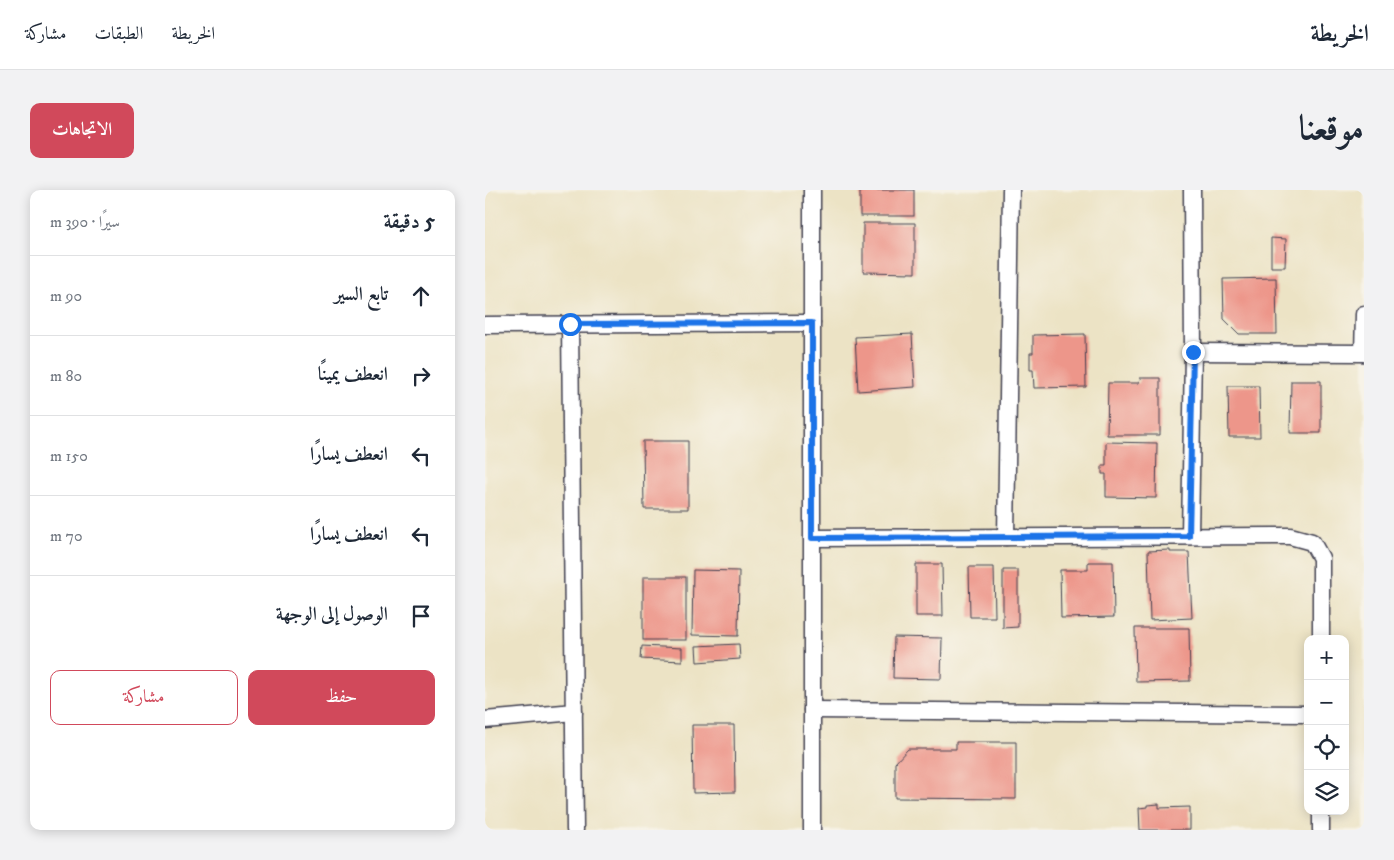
<!DOCTYPE html>
<html lang="ar">
<head>
<meta charset="utf-8">
<style>
  :root { --surface:#fff; --page:#f2f2f3; --text:#1f2937; --muted:#747a83; --line:#e0e1e3; --accent:#d1495b }
  body { margin:0; font-family:"IM FELL DW Pica",Amiri,serif; background:var(--page); color:var(--text); direction:rtl }
  .controls { position:absolute; right:15px; bottom:15px; display:grid; overflow:hidden; border-radius:10px; box-shadow:0 2px 12px #0003 }
  .controls button { width:45px; height:45px; display:grid; place-items:center; padding:0; border:0; border-bottom:1px solid var(--line); background:var(--surface); color:var(--text); font:25px sans-serif }
  .stop { position:absolute; width:15px; height:15px; margin:-11px; border:4px solid #1a73e8; border-radius:50%; background:#fff }
  .stop.end { background:#1a73e8; border-color:#fff; box-shadow:0 1px 5px #0008 }
  .list { margin:0; padding:0; list-style:none }
  h2 { display:flex; justify-content:space-between; align-items:center; height:65px; margin:0; padding:0 20px; font-size:21px }
  h2 small { font-size:16px; font-weight:400; color:var(--muted) }
  .list li { display:grid; grid-template-columns:32px 1fr auto; gap:15px; align-items:center; box-sizing:border-box; height:80px; padding:0 20px; border-top:1px solid var(--line) }
  .list b { display:block; font-size:19px; white-space:nowrap }
  .list em { font-size:16px; font-style:normal; color:var(--muted) }
  .actions { display:flex; gap:10px; padding:15px 20px }
  .actions a { flex:1; padding:11px 0; border:1px solid var(--accent); border-radius:10px; text-align:center; font-size:18px; color:var(--accent) }
  .actions .main { background:var(--accent); color:#fff }
  .icon { flex:none; width:28px; height:28px; fill:none; stroke:currentColor; stroke-width:2; stroke-linecap:round; stroke-linejoin:round }
  .map { position:relative; flex:none; width:879px; height:640px; overflow:hidden; direction:ltr; border-radius:10px }
  header { display:flex; align-items:center; gap:30px; box-sizing:border-box; height:70px; padding:0 25px; background:var(--surface); border-bottom:1px solid var(--line) }
  header strong { font-size:24px }
  nav { display:flex; gap:28px; margin-inline-start:auto; font-size:18px }
  .intro { display:flex; align-items:center; justify-content:space-between; box-sizing:border-box; height:120px; padding:0 30px }
  h1 { margin:0; font-size:35px }
  .button { padding:12px 22px; border-radius:10px; background:var(--accent); color:#fff; font-size:18px; font-weight:700 }
  main { display:flex; gap:30px; padding:0 30px }
  aside { flex:1; background:var(--surface); border-radius:10px; box-shadow:0 2px 12px #0003 }
  .map>svg:first-child { display:block }
  .building { fill:#ed968a }
  .lines { fill:none; stroke-linecap:round; stroke-linejoin:round }
  .street-casing { stroke:#403f50; stroke-width:19 }
  .street { stroke:#fff; stroke-width:16 }
  .route { stroke:#1a73e8; stroke-width:6 }
</style>
</head>
<body>
<header>
<strong>الخريطة</strong>
<nav><a>الخريطة</a><a>الطبقات</a><a>مشاركة</a></nav>
</header>
<div class="intro"><h1>موقعنا</h1><a class="button">الاتجاهات</a></div>
<main>
<div class="map">
<svg width="879" height="640" viewBox="0 0 879 640">
  <rect width="100%" height="100%" fill="#f7f3e8"/>
  <filter id="ink" filterUnits="userSpaceOnUse"><feTurbulence type="fractalNoise" baseFrequency=".02" numOctaves="2"/><feDisplacementMap in="SourceGraphic" scale="10" xChannelSelector="R" yChannelSelector="G"/><feConvolveMatrix kernelMatrix="1 2 1 2 8 2 1 2 1" color-interpolation-filters="sRGB"/></filter>
  <filter id="wash" filterUnits="userSpaceOnUse"><feTurbulence type="fractalNoise" baseFrequency=".0096" numOctaves="4" result="noise"/><feDisplacementMap in="SourceGraphic" scale="20" xChannelSelector="R" yChannelSelector="G"/><feGaussianBlur stdDeviation="1.12" result="paint"/><feColorMatrix in="noise" values="0 0 0 0 0 0 0 0 0 0 0 0 0 0 0 0 0 1.4 0 .05"/><feComposite in="paint" operator="in"/></filter>
  <g filter="url(#wash)">
    <rect width="100%" height="100%" fill="#ece3c5"/>
    <g id="blocks">
      <g class="building">
        <rect x="375" y="0" width="54" height="26"/>
        <polygon points="378,33 430,33 430,83 378,82"/>
        <polygon points="786,48 801,49 800,77 786,77"/>
        <polygon points="791,88 792,144 754,144 739,129 738,89"/>
        <polygon points="427,144 430,197 373,201 370,147"/>
        <polygon points="600,144 601,197 549,198 548,180 545,180 545,163 548,163 548,145"/>
        <polygon points="655,188 675,188 675,245 622,245 623,193 654,193"/>
        <polygon points="806,191 836,191 836,243 805,243"/>
        <polygon points="743,196 774,196 775,247 744,247"/>
        <polygon points="158,251 203,251 203,319 159,319"/>
        <polygon points="621,252 672,253 671,308 621,307 621,284 617,284 617,275 621,275"/>
        <polygon points="685,360 685,362 704,362 707,428 665,430 663,361"/>
        <polygon points="603,372 628,372 629,427 576,428 575,380 603,380"/>
        <polygon points="431,374 457,374 458,426 431,426"/>
        <polygon points="484,377 509,377 510,427 485,427"/>
        <polygon points="208,380 254,381 253,446 207,445"/>
        <polygon points="518,380 533,380 533,437 518,438"/>
        <rect x="158" y="387" width="43" height="63"/>
        <polygon points="650,438 704,438 705,491 651,492"/>
        <polygon points="409,447 457,448 456,489 408,488"/>
        <polygon points="254,454 255,469 212,472 211,456"/>
        <polygon points="157,456 197,458 197,471 156,469"/>
        <polygon points="207,535 249,535 250,602 208,603"/>
        <polygon points="471,552 531,552 531,609 410,608 410,573 423,559 471,559"/>
        <polygon points="674,614 674,618 705,617 705,640 655,640 654,618 662,617 662,615"/>
      </g>
    </g>
  </g>
  <g filter="url(#ink)">
    <use href="#blocks" fill-opacity="0" stroke="#403f50" stroke-width="1"/>
    <g class="lines">
      <defs>
        <g id="street">
          <polyline points="327,0 327,640"/>
          <polyline points="85,134 90,640"/>
          <polyline points="0,135 327,133"/>
          <polyline points="708,162 879,163"/>
          <polyline points="878,163 879,124"/>
          <polyline points="705,346 708,162 707,0"/>
          <polyline points="521,347 526,0"/>
          <polyline points="327,348 805,346 827,352 836,368 836,449"/>
          <polyline points="327,520 823,524"/>
          <polyline points="0,530 89,522"/>
          <polyline points="836,640 836,621"/>
        </g>
      </defs>
      <use href="#street" class="street-casing"/>
      <use href="#street" class="street"/>
    </g>
  </g>
  <g class="lines" filter="url(#ink)">
    <polyline class="route" points="85,134 327,133 327,348 704,346 708,162"/>
  </g>
</svg>
<div class="controls">
<button>+</button>
<button>−</button>
<button><svg class="icon" aria-label="locate" viewBox="0 0 24 24"><circle cx="12" cy="12" r="6"/><path d="M12 2v4M12 18v4M2 12h4M18 12h4"/></svg></button>
<button><svg class="icon" aria-label="layers" viewBox="0 0 24 24"><path d="M12 4l9 5-9 5-9-5zM3 14l9 5 9-5"/></svg></button>
</div>
<div class="stop" style="left:85px;top:134px"></div>
<div class="stop end" style="left:708px;top:162px"></div>
</div>
<aside>
<h2>5 دقيقة<small>سيرًا · 390 m</small></h2>
<ul class="list">
<li><svg class="icon" aria-label="ahead" viewBox="0 0 24 24"><path d="M12 20V5M6 11l6-6 6 6"/></svg><div><b>تابع السير</b></div><em>90 m</em></li>
<li><svg class="icon" aria-label="right" viewBox="0 0 24 24"><path d="M7 20v-9h11M14 6l5 5-5 5"/></svg><div><b>انعطف يمينًا</b></div><em>80 m</em></li>
<li><svg class="icon" aria-label="left" viewBox="0 0 24 24"><path d="M17 20v-9H6M10 6l-5 5 5 5"/></svg><div><b>انعطف يسارًا</b></div><em>150 m</em></li>
<li><svg class="icon" aria-label="left" viewBox="0 0 24 24"><path d="M17 20v-9H6M10 6l-5 5 5 5"/></svg><div><b>انعطف يسارًا</b></div><em>70 m</em></li>
<li><svg class="icon" aria-label="arrive" viewBox="0 0 24 24"><path d="M6 21V4h12l-3 4 3 4H6"/></svg><div><b>الوصول إلى الوجهة</b></div></li>
</ul>
<div class="actions"><a class="main">حفظ</a><a>مشاركة</a></div>
</aside>
</main>
</body>
</html>
